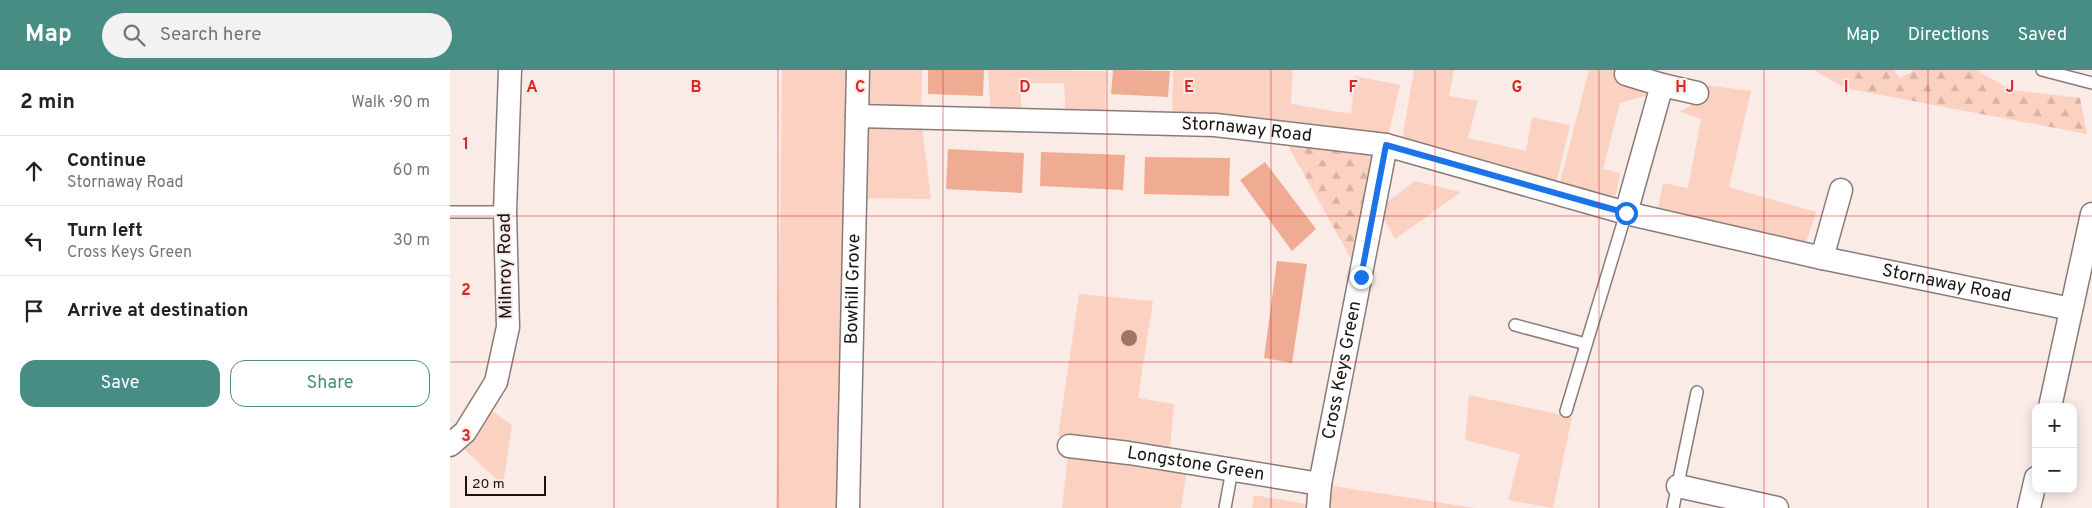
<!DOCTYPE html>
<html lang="en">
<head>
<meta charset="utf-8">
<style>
  :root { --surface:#fff; --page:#f2f2f2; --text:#222; --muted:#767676; --line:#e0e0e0; --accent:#488d83 }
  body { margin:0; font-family:Overpass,sans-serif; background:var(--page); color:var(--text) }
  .controls { position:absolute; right:15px; bottom:15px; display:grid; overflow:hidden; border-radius:10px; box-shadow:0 2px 12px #0003 }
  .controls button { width:45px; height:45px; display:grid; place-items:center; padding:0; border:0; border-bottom:1px solid var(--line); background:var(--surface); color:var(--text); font:25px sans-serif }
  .scale { position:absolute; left:15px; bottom:12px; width:81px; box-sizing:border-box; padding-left:5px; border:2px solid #181311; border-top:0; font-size:14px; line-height:18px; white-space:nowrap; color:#181311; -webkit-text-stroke:4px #faebe6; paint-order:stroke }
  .stop { position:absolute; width:15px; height:15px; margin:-11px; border:4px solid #1a73e8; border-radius:50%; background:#fff }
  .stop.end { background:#1a73e8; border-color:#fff; box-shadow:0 1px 5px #0008 }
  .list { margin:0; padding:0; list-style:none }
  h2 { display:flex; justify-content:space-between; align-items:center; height:65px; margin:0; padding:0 20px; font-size:21px }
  h2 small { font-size:16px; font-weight:400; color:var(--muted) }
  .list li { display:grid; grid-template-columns:32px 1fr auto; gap:15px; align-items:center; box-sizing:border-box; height:70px; padding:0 20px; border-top:1px solid var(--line) }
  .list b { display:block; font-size:19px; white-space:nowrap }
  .list p { margin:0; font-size:16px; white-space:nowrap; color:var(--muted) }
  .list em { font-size:16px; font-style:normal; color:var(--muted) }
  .actions { display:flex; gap:10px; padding:15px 20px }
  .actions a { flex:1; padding:11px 0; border:1px solid var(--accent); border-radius:15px; text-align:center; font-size:18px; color:var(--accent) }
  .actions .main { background:var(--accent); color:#fff }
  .icon { flex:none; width:28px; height:28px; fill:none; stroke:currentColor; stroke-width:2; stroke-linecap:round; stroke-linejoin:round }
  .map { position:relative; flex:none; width:1642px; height:438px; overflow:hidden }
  header { display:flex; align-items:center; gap:30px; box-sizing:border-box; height:70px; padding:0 25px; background:var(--accent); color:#fff }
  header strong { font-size:24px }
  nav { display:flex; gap:28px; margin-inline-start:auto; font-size:18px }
  .search { width:350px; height:45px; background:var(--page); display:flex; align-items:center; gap:12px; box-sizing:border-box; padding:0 18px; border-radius:28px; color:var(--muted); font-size:19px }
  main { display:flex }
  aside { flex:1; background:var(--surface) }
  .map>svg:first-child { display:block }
  .grass { fill:#fbd1c1 }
  .forest { fill:url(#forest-firs) }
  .building { fill:#f0ac93 }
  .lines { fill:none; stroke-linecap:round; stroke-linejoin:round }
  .lane-casing { stroke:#897c78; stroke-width:14 }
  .street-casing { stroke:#897c78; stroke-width:25 }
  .lane { stroke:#fff; stroke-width:11 }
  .street { stroke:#fff; stroke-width:22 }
  .tree { fill:#9d7668 }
  .route { stroke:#1a73e8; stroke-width:6 }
  .grid { fill:none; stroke:#d62828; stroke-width:1; stroke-opacity:0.55 }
  .labels { text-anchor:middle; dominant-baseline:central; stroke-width:4; stroke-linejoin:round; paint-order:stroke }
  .street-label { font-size:18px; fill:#181311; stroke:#faebe6 }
  .grid-label { font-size:16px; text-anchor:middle; font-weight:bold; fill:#d62828; stroke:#faebe6; stroke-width:4; stroke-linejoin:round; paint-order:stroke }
</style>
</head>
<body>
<header>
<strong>Map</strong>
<div class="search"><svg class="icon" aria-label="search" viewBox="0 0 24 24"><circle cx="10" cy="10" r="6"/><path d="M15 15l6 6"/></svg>Search here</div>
<nav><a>Map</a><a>Directions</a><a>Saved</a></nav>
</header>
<main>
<aside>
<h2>2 min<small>Walk · 90 m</small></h2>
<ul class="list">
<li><svg class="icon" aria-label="ahead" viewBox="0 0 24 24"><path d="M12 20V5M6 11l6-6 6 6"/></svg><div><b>Continue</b><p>Stornaway Road</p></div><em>60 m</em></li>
<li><svg class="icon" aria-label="left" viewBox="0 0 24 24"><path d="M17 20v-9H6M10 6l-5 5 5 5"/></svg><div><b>Turn left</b><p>Cross Keys Green</p></div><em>30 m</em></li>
<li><svg class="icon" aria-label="arrive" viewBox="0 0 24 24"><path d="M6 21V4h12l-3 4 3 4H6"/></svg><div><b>Arrive at destination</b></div></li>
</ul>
<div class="actions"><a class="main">Save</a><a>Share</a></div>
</aside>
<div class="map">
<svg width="1642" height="438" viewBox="0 0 1642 438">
  <defs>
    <pattern id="forest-firs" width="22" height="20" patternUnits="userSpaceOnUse" patternTransform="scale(1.25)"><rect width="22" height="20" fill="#fbd1c1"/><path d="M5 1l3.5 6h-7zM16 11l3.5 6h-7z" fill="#d6b3a5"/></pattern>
  </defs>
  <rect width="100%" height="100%" fill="#faebe6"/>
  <g class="grass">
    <polygon points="332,0 472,0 471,48 481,129 404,128 395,438 326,438"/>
    <polygon points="538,0 656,1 655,52 616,51 614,13 570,13 572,50 541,49"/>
    <polygon points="723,0 843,0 841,34 901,44 905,6 950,15 936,75 722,54"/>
    <polygon points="964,0 1004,0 999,26 1028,31 1018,68 1076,81 1082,47 1120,55 1104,123 951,76"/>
    <polygon points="1139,0 1170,0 1168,9 1198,25 1170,33 1153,99 1170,103 1163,139 1107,124"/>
    <polygon points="1364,0 1388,0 1394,18"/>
    <polygon points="1254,15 1301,21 1279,117 1366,142 1352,184 1206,150 1213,113 1238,118 1251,49 1230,42 1255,27"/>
    <polygon points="965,111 1011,122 945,169 928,139"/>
    <polygon points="629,224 703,231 688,328 724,334 719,390 738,393 731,438 612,438 619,376 680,374 608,366"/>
    <polygon points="1019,325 1122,347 1103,438 1058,430 1070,384 1015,370"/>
    <polygon points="32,334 62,355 53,415 5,371"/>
    <polygon points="870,414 1025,438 802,438 804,425 867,436"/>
  </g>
  <g class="forest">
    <polygon points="1388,0 1444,0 1450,8 1465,0 1526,0 1562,20 1630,28 1637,64 1394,18"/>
    <polygon points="831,63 936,75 911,207"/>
  </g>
  <g class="building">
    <polygon points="478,0 534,0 533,26 478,24"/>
    <polygon points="663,0 720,1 718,27 661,24"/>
    <polygon points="498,79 574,83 572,123 496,119"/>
    <polygon points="591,82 675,85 673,120 590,116"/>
    <polygon points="695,87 780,88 779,126 694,124"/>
    <polygon points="815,92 866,159 842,181 790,110"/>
    <polygon points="827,191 857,194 842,293 814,288"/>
  </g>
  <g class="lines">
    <defs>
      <g id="lane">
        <polyline points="1592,0 1642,13"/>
        <polyline points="0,142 55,142"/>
        <polyline points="1065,255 1136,274"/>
        <polyline points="1116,341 1176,143"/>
        <polyline points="775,438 782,400"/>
        <polyline points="1223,438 1247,322"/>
      </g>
      <g id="street">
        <polyline points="1212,15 1247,23"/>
        <path id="s1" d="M407,46L765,55L936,75L1176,143L1372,188L1621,239"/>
        <polyline points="1176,143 1212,15 1176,4"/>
        <polyline points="1372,188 1391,120"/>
        <polyline points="1600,337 1642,144"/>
        <polyline points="0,375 15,362 46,312 58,257 55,142 60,0"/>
        <path id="s2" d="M619,376L679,383L870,414"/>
        <polyline points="1228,416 1327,438"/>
        <path id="s3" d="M398,438L408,0"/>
        <path id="s4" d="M868,438L870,414L936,75"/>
        <polyline points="1579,438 1586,408"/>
      </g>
    </defs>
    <use href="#lane" class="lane-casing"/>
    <use href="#street" class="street-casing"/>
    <use href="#lane" class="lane"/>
    <use href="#street" class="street"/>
  </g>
  <circle class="tree" cx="679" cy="268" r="8"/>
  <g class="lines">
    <polyline class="route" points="911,207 936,75 1176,143"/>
  </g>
  <path class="grid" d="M164,0V438M328,0V438M493,0V438M657,0V438M821,0V438M985,0V438M1149,0V438M1314,0V438M1478,0V438M0,146H1642M0,292H1642"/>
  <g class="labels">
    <g class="street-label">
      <text stroke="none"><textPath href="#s1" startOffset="390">Stornaway Road</textPath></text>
      <text transform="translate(56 196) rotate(-91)">Milnroy Road</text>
      <text stroke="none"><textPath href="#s1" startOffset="1108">Stornaway Road</textPath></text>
      <text stroke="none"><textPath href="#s3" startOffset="219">Bowhill Grove</textPath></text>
      <text stroke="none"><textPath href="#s4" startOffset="140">Cross Keys Green</textPath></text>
      <text stroke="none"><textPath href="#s2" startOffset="128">Longstone Green</textPath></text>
    </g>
  </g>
  <g class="grid-label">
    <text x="82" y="22">A</text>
    <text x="246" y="22">B</text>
    <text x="410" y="22">C</text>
    <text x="575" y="22">D</text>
    <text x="739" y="22">E</text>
    <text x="903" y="22">F</text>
    <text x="1067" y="22">G</text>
    <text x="1231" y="22">H</text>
    <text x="1396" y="22">I</text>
    <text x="1560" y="22">J</text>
    <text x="16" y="79">1</text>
    <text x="16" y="225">2</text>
    <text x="16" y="371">3</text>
  </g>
</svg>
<div class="controls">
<button>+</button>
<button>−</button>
</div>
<div class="scale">20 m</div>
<div class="stop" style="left:1176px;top:143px"></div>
<div class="stop end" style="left:911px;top:207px"></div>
</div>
</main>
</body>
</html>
